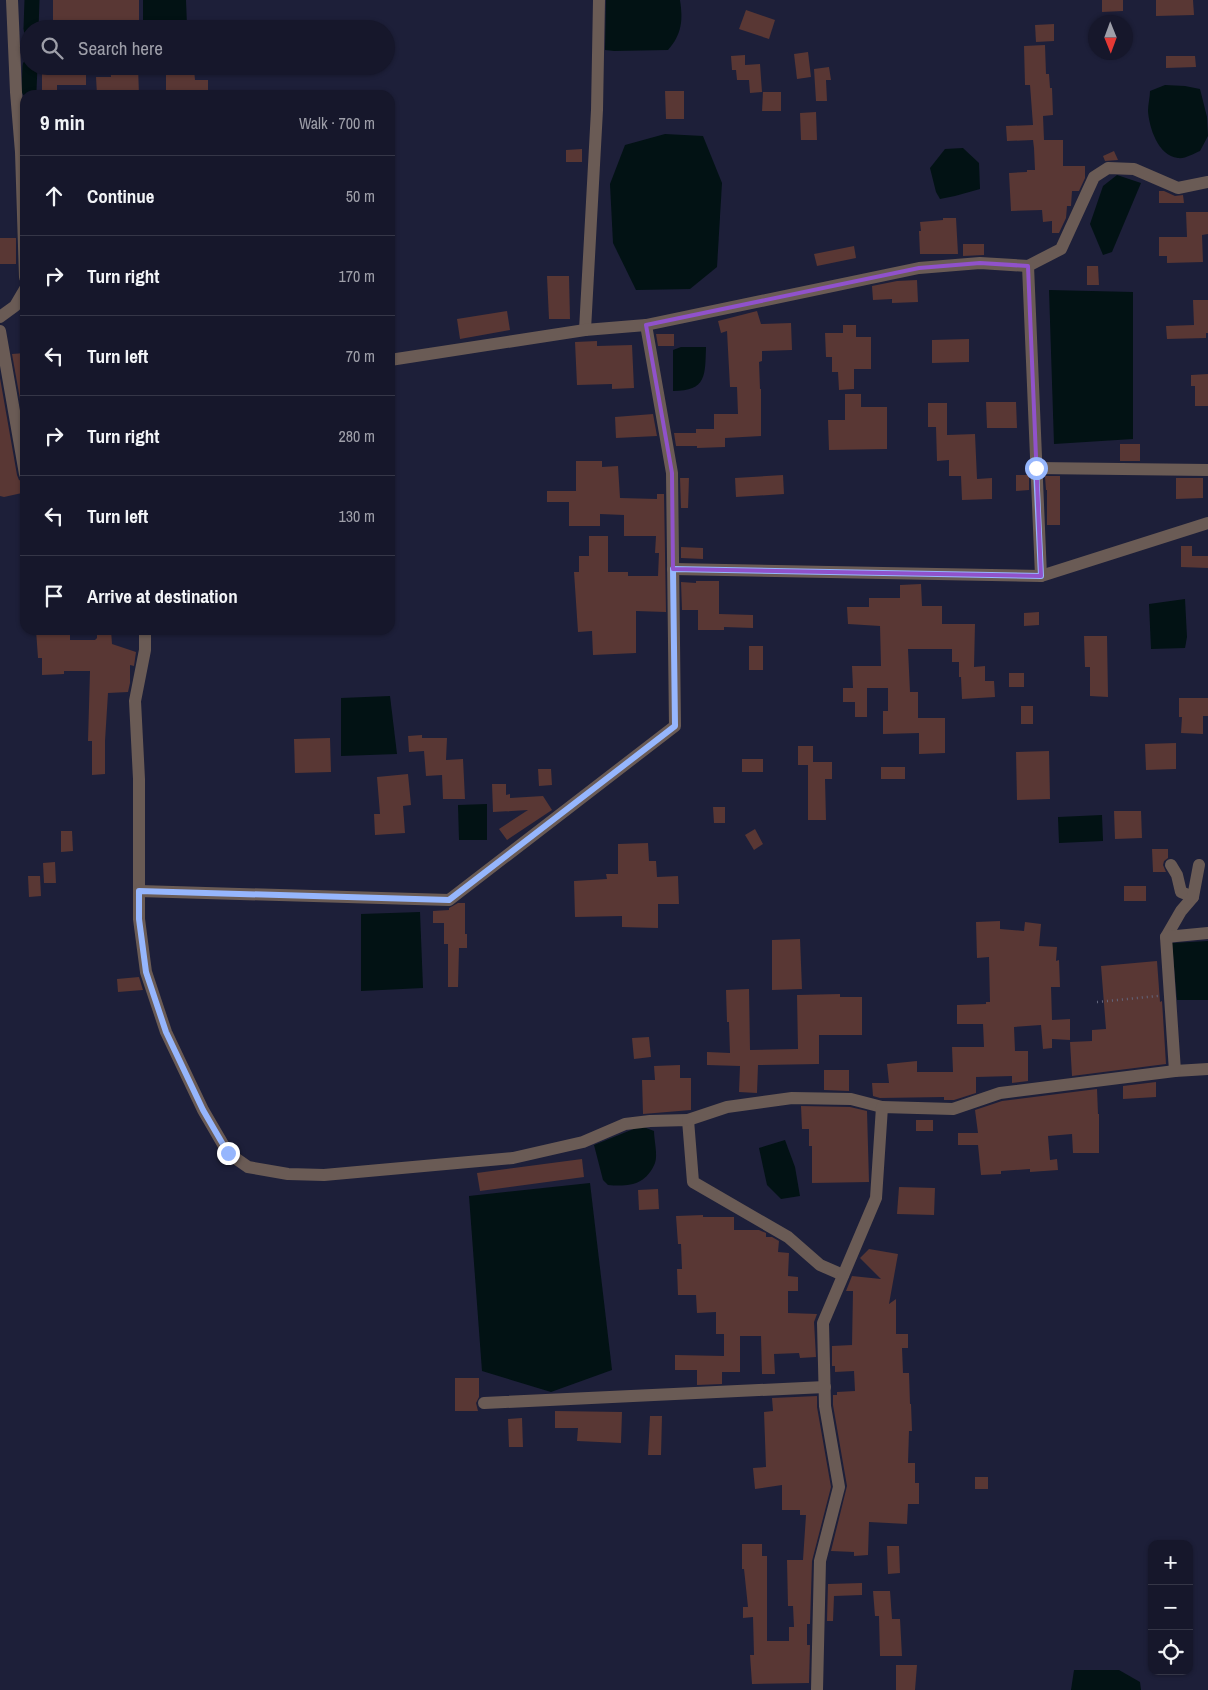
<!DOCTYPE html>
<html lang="en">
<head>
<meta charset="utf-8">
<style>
  :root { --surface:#16172b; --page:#1f2033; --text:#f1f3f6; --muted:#9e9fa9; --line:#353647 }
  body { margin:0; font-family:"Archivo Narrow",sans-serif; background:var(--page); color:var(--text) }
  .controls { position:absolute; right:15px; bottom:15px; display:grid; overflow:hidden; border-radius:10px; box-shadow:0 1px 4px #0004 }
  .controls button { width:45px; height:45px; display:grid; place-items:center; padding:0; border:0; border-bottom:1px solid var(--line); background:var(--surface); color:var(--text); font:25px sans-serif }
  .compass { position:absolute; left:1088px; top:15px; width:45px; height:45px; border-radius:50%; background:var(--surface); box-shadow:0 1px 4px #0004; rotate:179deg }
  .stop { position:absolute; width:15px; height:15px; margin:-11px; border:4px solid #96b6fd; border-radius:50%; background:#fff }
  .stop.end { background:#96b6fd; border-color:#fff; box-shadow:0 1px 5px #0008 }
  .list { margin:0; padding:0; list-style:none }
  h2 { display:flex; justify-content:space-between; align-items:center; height:65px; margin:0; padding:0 20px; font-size:21px }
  h2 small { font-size:16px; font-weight:400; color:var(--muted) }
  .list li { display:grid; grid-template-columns:32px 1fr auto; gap:15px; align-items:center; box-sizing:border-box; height:80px; padding:0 20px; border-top:1px solid var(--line) }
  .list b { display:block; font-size:19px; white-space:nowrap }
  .list em { font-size:16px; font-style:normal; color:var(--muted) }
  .icon { flex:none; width:28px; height:28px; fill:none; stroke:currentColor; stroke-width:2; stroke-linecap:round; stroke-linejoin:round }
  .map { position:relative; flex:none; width:1208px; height:1690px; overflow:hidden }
  .search { position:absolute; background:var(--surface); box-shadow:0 1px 4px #0004; left:20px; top:20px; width:375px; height:55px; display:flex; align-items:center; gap:12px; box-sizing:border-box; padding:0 18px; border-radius:28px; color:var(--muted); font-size:19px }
  .panel { position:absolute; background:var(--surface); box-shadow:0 1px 4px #0004; left:20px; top:90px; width:375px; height:545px; border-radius:15px }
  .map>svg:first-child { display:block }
  .water { fill:#021214 }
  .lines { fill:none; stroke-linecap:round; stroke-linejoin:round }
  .canal { stroke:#021214; stroke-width:15 }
  .building { fill:#593734 }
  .path { stroke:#64677e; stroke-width:2.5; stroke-dasharray:1 4; stroke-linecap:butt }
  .minor { stroke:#6a5b55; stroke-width:12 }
  .route { stroke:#96b6fd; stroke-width:6 }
  .marked { fill:none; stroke:#9052cb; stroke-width:4; stroke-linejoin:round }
</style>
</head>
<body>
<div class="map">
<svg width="1208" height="1690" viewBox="0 0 1208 1690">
  <rect width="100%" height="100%" fill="#1d1f39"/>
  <g class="water">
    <polygon points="143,0 186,0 187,26 185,29 143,29"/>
    <path d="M606,0H680C683,20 682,34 668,50L614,51L605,50Z"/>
    <path d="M1165,85L1185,86L1200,89L1207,117L1208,136L1200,151C1193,154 1185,159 1178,158C1158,156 1149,127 1148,111C1148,104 1150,97 1150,91Z"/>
    <polygon points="665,134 703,136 722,183 717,267 690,289 636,290 613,243 610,184 625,145"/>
    <polygon points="963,148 979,163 980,189 955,196 940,199 936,192 930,168 945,149"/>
    <polygon points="1117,175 1141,183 1112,252 1103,255 1090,224 1103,186"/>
    <polygon points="1049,290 1133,292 1133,439 1054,444"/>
    <path d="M681,347H706C705,375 707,391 673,391V350Z"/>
    <polygon points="1185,599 1187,637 1185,648 1151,649 1149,604"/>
    <polygon points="390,696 397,754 341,756 341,698"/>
    <polygon points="487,804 487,840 459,840 458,805"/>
    <polygon points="1102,815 1103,841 1059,843 1058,817"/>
    <polygon points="420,912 423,988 361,991 361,914"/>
    <polygon points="1208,941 1208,1000 1177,1000 1172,943"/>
    <path d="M641,1126L654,1131C654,1140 658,1155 655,1163C646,1185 629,1187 608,1185L603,1180L594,1145Z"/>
    <polygon points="785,1140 795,1167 800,1196 781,1199 767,1185 759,1148"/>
    <polygon points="590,1183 612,1370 551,1392 482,1371 469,1196"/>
    <polygon points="1074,1670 1119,1670 1140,1682 1141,1690 1071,1690"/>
  </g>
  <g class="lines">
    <g class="canal">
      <polyline points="31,29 32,0"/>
      <polyline points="29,90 30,66"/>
    </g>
  </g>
  <g class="building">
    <rect x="53" y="0" width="86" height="29"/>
    <polygon points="1102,0 1123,0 1123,11 1102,12"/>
    <polygon points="1156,0 1193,0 1194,15 1156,16"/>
    <polygon points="746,10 775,20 769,39 739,29"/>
    <polygon points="1054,24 1054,41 1036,42 1035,25"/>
    <polygon points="1045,45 1046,74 1049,74 1050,88 1052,88 1053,115 1043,116 1044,140 1063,140 1063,166 1085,166 1085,178 1079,191 1072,191 1071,206 1067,206 1066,218 1059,233 1052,233 1052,221 1043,222 1042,210 1011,211 1009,173 1027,172 1027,170 1035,170 1034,148 1033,140 1007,141 1006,126 1033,125 1030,85 1025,85 1024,46"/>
    <polygon points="808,52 811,77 797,79 794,54"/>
    <polygon points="745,55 745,65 760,64 762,92 750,93 749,80 737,80 736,70 732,70 731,56"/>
    <polygon points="1166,56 1195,56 1196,67 1166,68"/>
    <polygon points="42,66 86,66 86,85 57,85 57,95 42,95"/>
    <polygon points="110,66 138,66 139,95 97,95 96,77 111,77"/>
    <polygon points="829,67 831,80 826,80 827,101 816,101 814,69"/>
    <polygon points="194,69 195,80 208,80 208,95 166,95 166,70"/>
    <polygon points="665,91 684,91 684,119 666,119"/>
    <polygon points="763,92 781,92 781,111 762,111"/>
    <polygon points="816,112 817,140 801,140 800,113"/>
    <polygon points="582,149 582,162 566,162 566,150"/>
    <polygon points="1114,151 1118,160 1105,161 1103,156"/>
    <polygon points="1159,191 1164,191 1175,196 1183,195 1184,203 1159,203"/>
    <polygon points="1186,212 1208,212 1208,234 1202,235 1203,262 1167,263 1167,256 1159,256 1159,237 1187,237"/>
    <polygon points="943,218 956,218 958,254 920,254 919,231 921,231 920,222 943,220"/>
    <rect x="0" y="238" width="16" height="26"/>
    <polygon points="963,244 984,244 984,255 963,256"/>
    <polygon points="854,246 856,258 817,266 814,254"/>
    <polygon points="1087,266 1098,266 1099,285 1087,285"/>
    <polygon points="547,276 569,276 570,319 549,319"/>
    <polygon points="917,280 918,302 892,303 892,299 873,300 872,286 897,281"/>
    <polygon points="1193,300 1208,300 1208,333 1206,333 1206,338 1167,339 1166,326 1194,325"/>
    <polygon points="507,311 510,330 460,339 457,319"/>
    <polygon points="757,311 761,324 791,323 792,350 762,351 762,361 759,362 760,389 761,389 761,436 725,438 725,447 697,448 697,446 676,446 674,433 696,433 696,429 714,429 714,414 738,414 737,387 730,387 727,331 721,333 718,321"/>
    <polygon points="843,325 856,325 856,337 871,337 871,369 854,369 854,389 839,390 838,372 832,372 832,357 826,357 825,333 843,333"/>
    <polygon points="656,334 674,334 674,346 658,346"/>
    <polygon points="969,339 969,362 932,363 932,340"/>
    <polygon points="597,341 597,346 632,345 634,388 612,389 612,384 577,385 575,342"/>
    <polygon points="25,353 25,427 12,354"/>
    <polygon points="1208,374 1208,406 1195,406 1195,386 1191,386 1191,375"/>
    <polygon points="0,378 17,475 19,480 25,482 25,484 20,485 22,493 4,497 0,496"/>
    <polygon points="845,394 861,394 861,407 887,407 887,449 829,450 828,420 845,420"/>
    <polygon points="986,402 1016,402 1017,428 987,428"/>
    <polygon points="928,403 947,403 947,435 975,434 977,479 992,478 992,499 962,500 961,476 949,476 949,460 937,461 936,427 928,427"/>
    <polygon points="653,414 657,436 616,438 615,417"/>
    <rect x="1120" y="444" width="20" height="17"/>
    <polygon points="576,461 602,461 602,467 618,466 620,498 657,499 657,494 664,494 666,612 636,611 636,653 593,655 592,631 578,632 574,572 579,572 579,556 589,556 589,536 608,536 608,572 628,572 628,576 658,576 659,553 655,553 656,536 624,536 624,515 600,514 600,526 569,526 569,502 547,502 547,491 576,491"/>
    <polygon points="783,475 784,494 736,497 735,478"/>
    <polygon points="1016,475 1029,475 1029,490 1016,491"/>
    <polygon points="1045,476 1060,476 1060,525 1047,525 1047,490 1046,490"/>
    <polygon points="680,478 689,478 688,508 681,508"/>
    <polygon points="1176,478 1203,478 1203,498 1176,499"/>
    <polygon points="1181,546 1192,546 1192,556 1208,556 1208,568 1181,567"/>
    <polygon points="681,547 703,548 703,559 681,558"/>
    <polygon points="696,581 719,581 719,614 753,615 753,628 724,627 724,630 698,630 698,610 682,610 681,582 696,583"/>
    <polygon points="921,584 922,606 942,606 942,624 975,624 974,667 985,666 985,681 994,681 995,697 962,699 961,677 959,677 959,662 952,662 952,649 908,649 910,692 918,692 918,718 945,718 945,753 919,754 919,733 883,734 883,711 888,711 888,688 867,688 867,717 855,717 855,702 843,702 843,688 853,688 852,666 881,666 880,626 848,624 847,607 869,607 869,598 900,598 900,585"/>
    <polygon points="1039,612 1039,625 1024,626 1024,613"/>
    <polygon points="36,630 70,630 70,640 95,640 97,638 97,630 111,630 112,644 136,652 134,666 130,665 130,683 128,692 108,693 105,741 105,774 92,775 92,741 88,741 90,671 64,671 64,674 42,675 42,658 38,658"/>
    <polygon points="1084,636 1107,636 1108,697 1090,696 1090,667 1085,667"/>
    <rect x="749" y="646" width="14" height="24"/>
    <rect x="1009" y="673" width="15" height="14"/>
    <polygon points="1179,698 1208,698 1208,716 1203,716 1203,734 1181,733 1182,717 1179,717"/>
    <rect x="1021" y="706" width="12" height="18"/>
    <polygon points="422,735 422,738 447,738 446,760 463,759 465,799 443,799 442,775 426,776 424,751 409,752 408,736"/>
    <polygon points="330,738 331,772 295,773 294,739"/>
    <polygon points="1176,743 1176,769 1146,770 1145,744"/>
    <polygon points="798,746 813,746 813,762 832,762 832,779 825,779 826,820 808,820 808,765 798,765"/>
    <polygon points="1049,751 1050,799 1017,800 1016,752"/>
    <rect x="742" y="759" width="21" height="13"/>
    <rect x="881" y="767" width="24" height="12"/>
    <polygon points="538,769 551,769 552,785 539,786"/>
    <polygon points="408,774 411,805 403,806 405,833 375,835 374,814 380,814 377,777"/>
    <polygon points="492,784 506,784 506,795 510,794 510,798 543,796 552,810 507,840 499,829 528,810 493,812"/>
    <polygon points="713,807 725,807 725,823 714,823"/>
    <polygon points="1114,811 1141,811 1142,838 1115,839"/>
    <polygon points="755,829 763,844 754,850 745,835"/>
    <polygon points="61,831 72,831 73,851 61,852"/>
    <polygon points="648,843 649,861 656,861 657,877 678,876 679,904 658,904 658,928 622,927 622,916 575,917 574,881 607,879 606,874 618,874 618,844"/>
    <polygon points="1152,849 1168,849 1168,858 1164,861 1163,865 1166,872 1153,872"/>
    <polygon points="55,862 56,883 44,883 43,863"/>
    <polygon points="28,876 40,876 41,896 29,897"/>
    <rect x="1124" y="886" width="22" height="15"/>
    <polygon points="458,903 465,903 465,934 467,934 467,948 459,948 458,987 448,987 448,944 444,944 444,923 433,923 433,911 449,910 449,908"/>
    <polygon points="1000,921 1000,929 1024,931 1025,922 1041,924 1039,946 1057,947 1056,961 1059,960 1060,987 1051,987 1052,1020 1070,1019 1070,1040 1052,1039 1052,1048 1043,1049 1041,1025 1014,1027 1015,1051 1028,1051 1028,1081 1012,1083 1012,1076 976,1077 976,1093 954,1100 944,1100 944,1097 880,1098 873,1096 872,1083 889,1083 887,1064 917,1061 917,1072 953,1072 952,1047 984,1047 983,1024 957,1024 957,1005 986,1004 986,1002 990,1002 989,957 977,958 976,922"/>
    <polygon points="800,939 802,989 772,990 772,940"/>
    <polygon points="1157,961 1160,1002 1162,1001 1166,1064 1072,1076 1070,1042 1092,1041 1092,1030 1106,1029 1101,966"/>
    <polygon points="139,977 143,990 118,992 117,979"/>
    <polygon points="749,989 750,1050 798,1049 797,995 840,994 840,997 862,997 862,1035 819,1035 819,1064 758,1065 757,1093 739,1092 740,1066 707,1065 707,1052 730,1053 729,1022 727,1022 726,990"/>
    <polygon points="649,1037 651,1057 634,1059 632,1038"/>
    <polygon points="680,1065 680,1078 691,1078 691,1110 643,1114 642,1080 655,1080 654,1066"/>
    <polygon points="824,1070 849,1070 849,1091 824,1090"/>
    <polygon points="1156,1082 1156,1097 1123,1099 1123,1086"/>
    <polygon points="1097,1089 1098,1114 1099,1114 1099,1153 1073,1153 1072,1134 1048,1136 1050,1160 1057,1159 1058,1170 1030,1172 1030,1169 1001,1171 1001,1174 981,1175 978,1145 958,1145 958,1133 978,1133 975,1110 1002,1101"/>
    <polygon points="801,1106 850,1107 867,1111 869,1182 812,1183 812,1146 809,1146 809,1129 802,1129"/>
    <rect x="916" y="1120" width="17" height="11"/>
    <polygon points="582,1159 584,1177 480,1191 477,1173"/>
    <polygon points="899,1187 935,1188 934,1215 897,1214"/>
    <polygon points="658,1189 659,1209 639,1210 638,1190"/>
    <polygon points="703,1215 703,1217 734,1217 734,1230 759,1230 766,1233 766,1237 772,1237 779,1241 778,1252 789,1253 788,1276 798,1277 798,1291 788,1291 788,1313 817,1314 814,1322 816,1357 800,1358 799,1353 774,1354 775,1374 762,1374 761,1336 740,1336 740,1372 722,1372 722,1384 697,1385 697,1370 675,1370 675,1355 724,1356 724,1334 716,1334 716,1312 697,1313 696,1295 678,1295 677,1269 682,1269 681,1244 678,1244 676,1216"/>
    <polygon points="869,1249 898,1254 889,1304 896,1299 896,1334 908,1334 908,1348 902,1348 903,1373 909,1373 910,1404 911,1404 912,1431 909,1431 908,1463 915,1463 915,1483 919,1483 919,1504 908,1504 907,1524 869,1522 868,1555 854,1556 854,1552 831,1551 847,1486 833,1405 833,1395 837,1395 837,1392 855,1391 854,1371 835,1372 835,1366 832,1366 832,1346 852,1345 853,1291 846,1291 852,1276 881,1279 860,1258"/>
    <polygon points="455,1378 479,1378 479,1397 476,1403 478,1411 455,1411"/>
    <polygon points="817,1396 817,1407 831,1487 812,1561 810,1624 807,1624 807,1645 810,1645 809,1683 752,1684 750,1655 754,1655 753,1617 743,1618 743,1607 748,1607 744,1569 742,1569 742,1544 762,1544 762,1556 767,1556 767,1641 789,1641 789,1627 794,1627 793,1606 788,1606 787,1560 803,1560 806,1515 800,1515 800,1510 782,1510 782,1485 755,1489 753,1468 766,1467 764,1412 773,1411 772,1398"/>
    <polygon points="555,1411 622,1412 621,1443 577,1441 578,1428 555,1428"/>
    <polygon points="650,1416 662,1416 661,1455 648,1455"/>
    <polygon points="522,1418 523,1447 509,1447 508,1419"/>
    <rect x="975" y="1477" width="13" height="12"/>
    <polygon points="887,1546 899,1546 900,1573 888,1574"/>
    <polygon points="862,1583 862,1595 834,1596 833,1621 827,1621 828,1584"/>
    <polygon points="873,1591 890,1591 892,1619 900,1619 902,1656 880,1656 879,1616 875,1616"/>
    <polygon points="896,1665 917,1665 915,1690 896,1690"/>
  </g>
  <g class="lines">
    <polyline class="path" points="1097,1002 1158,996"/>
    <g class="minor">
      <polyline points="12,0 16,92 21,152 25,277"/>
      <polyline points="0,317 15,306 25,289"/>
      <polyline points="646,325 919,268 980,263 1028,266"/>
      <polyline points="585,330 597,110 599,0"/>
      <polyline points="0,331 25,474"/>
      <polyline points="1036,468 1208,470"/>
      <polyline points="673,569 1041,576 1208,523"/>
      <polyline points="1041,576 1028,266 1061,249 1094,177 1108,168 1134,169 1178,188 1208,182"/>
      <polyline points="145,630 145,650 135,701 139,779 139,919 146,972 166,1032 203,1110 228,1153 248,1167 288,1174 324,1175 513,1158 583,1142 625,1124 650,1121 688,1120 693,1182 788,1237 820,1265 843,1275"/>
      <polyline points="1171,865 1177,875 1181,892 1193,897"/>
      <polyline points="139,891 449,900 675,726 672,473 646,325 585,330 390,360"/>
      <polyline points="1166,937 1181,911 1193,897 1199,865"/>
      <polyline points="1175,1071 1208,1069"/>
      <polyline points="688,1120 727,1107 792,1098 851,1099 882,1107"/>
      <polyline points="484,1403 825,1387"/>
      <polyline points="817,1690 820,1561 839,1487 825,1406 823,1323 876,1198 882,1107 953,1109 1000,1093 1175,1071 1166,937 1208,933"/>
    </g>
  </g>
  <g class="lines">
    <polyline class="route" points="228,1153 203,1110 166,1032 146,972 139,919 139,891 449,900 675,726 673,569 1041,576 1036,468"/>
  </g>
  <path class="marked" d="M980,263L1028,266L1041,576L673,569L672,473L646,325L919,268Z"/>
</svg>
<div class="controls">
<button>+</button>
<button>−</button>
<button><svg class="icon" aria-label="locate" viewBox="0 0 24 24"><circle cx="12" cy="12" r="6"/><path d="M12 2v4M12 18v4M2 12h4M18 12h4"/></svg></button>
</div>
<svg class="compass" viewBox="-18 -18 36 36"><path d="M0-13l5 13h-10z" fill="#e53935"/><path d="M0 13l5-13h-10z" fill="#9e9fa9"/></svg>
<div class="stop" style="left:1036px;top:468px"></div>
<div class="stop end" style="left:228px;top:1153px"></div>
<div class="search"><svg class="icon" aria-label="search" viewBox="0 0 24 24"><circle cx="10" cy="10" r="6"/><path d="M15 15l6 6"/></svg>Search here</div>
<section class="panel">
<h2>9 min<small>Walk · 700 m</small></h2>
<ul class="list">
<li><svg class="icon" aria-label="ahead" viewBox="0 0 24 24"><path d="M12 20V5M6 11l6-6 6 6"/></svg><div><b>Continue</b></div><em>50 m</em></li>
<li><svg class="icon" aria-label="right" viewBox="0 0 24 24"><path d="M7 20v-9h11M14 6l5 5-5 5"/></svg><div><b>Turn right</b></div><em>170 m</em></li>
<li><svg class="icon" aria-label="left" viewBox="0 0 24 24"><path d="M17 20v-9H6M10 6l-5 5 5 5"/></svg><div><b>Turn left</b></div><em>70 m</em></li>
<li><svg class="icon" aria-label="right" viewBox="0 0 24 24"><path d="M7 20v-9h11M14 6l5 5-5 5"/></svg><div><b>Turn right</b></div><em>280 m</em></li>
<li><svg class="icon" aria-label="left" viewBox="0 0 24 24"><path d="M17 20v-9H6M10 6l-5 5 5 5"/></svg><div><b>Turn left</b></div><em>130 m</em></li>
<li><svg class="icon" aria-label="arrive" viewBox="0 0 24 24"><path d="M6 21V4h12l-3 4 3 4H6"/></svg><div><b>Arrive at destination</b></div></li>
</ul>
</section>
</div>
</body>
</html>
